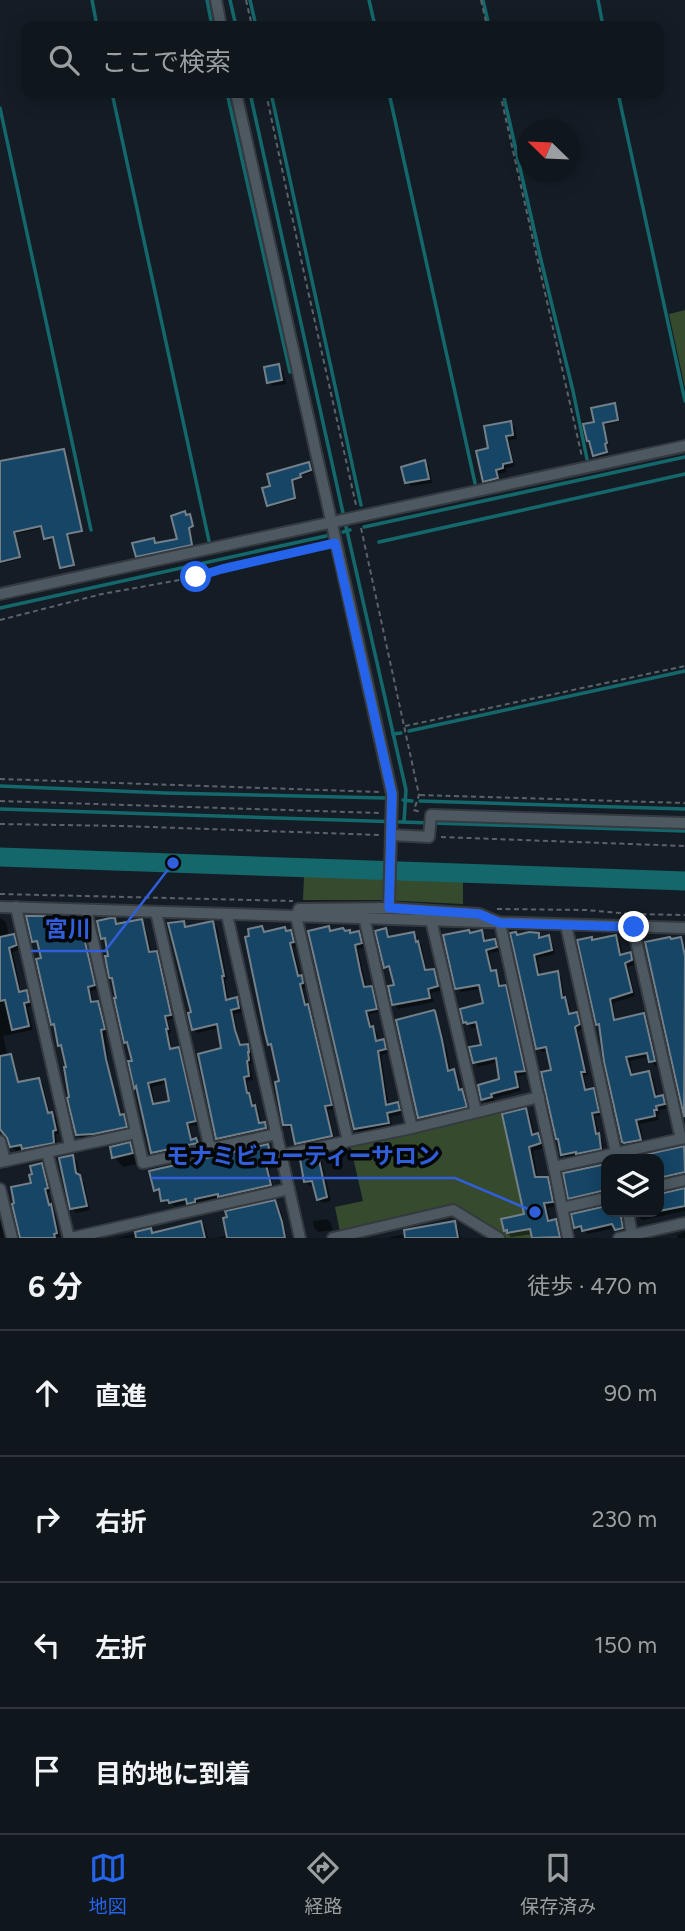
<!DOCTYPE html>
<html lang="ja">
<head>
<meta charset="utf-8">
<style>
  :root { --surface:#0f161c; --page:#1d2329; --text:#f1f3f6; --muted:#9b9fa3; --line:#2f353b; --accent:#2563eb }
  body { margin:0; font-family:Figtree,"Noto Sans JP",sans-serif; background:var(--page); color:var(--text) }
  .controls { position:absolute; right:21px; bottom:21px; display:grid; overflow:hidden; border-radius:14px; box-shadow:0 4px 18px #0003 }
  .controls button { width:63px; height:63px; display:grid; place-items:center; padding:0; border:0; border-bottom:2px solid var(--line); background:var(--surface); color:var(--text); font:35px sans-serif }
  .compass { position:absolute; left:517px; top:119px; width:63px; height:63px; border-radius:50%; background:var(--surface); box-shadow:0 4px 18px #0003; rotate:293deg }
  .stop { position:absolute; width:21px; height:21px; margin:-16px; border:5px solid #2563eb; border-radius:50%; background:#fff }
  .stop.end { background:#2563eb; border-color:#fff; box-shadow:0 2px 7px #0008 }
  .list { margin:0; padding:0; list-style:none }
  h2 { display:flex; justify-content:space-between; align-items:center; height:91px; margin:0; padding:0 28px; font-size:30px }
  h2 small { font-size:23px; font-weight:400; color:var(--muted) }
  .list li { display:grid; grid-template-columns:46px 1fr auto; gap:21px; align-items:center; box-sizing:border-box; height:126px; padding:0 28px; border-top:2px solid var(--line) }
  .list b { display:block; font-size:26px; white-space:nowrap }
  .list em { font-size:23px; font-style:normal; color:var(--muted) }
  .icon { flex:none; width:38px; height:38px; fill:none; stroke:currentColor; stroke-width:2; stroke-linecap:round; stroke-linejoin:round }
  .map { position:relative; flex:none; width:685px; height:1238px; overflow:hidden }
  .search { position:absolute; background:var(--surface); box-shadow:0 4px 18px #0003; left:21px; right:21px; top:21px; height:77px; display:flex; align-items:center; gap:18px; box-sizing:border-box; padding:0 24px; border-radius:14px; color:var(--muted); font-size:26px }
  .sheet { height:595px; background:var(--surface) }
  nav { display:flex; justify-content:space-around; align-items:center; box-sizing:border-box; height:98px; border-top:2px solid var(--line); background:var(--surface); font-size:19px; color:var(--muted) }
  nav a { display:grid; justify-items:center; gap:4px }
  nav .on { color:var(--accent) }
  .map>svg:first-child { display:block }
  .green { fill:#364b2d }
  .shadow { fill:#0007; fill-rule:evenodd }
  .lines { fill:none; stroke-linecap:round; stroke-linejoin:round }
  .stream { stroke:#14686c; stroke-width:3.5 }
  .river { stroke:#14686c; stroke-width:19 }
  .building { fill:#164566; stroke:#748089; stroke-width:2; fill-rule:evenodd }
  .minor-casing { stroke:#343a3f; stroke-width:14 }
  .path { stroke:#5b6269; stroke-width:2; stroke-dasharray:5 3.5; stroke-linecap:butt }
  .minor { stroke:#4d5860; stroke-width:10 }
  .route { stroke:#2563eb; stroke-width:9 }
  .leader { fill:none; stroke:#315eda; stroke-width:2.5 }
  .callout-dot { fill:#315eda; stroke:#04070a; stroke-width:2.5 }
  .callout-label { font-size:23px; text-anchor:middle; font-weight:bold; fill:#315eda; stroke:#04070a; stroke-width:7; stroke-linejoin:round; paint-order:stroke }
</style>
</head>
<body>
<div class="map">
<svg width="685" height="1238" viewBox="0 0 685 1238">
  <rect width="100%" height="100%" fill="#141d25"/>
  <g class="green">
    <polygon points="685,310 685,388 669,314"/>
    <polygon points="304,876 463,882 463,904 382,900 303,900"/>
    <polygon points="502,1109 528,1229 561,1221 564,1238 506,1238 456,1205 340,1232 335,1207 363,1201 350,1144"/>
  </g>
  <g class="shadow">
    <polygon points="278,366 283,371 286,384 273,386 268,382"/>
    <polygon points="614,405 616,407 620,422 604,425 609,445 606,446 608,454 597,457 594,455 596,423"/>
    <polygon points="510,423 515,427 517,439 509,440 515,466 506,468 507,472 499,474 501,482 489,485 485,481 490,450"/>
    <polygon points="63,451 65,453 83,532 68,536 75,567 63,569 61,567 55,539 48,541 43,528 15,534 21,559 0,564 0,463"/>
    <polygon points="424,462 429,467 432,483 411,486 407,482"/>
    <polygon points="309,464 312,472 301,476 302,479 293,481 296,500 270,507 264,489"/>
    <polygon points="184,512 186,517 191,518 193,528 190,529 192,546 139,557 137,556 153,540 156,544 179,540"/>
    <polygon points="0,918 6,922 9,936 13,935 18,940 20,949 13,952 21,993 26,992 30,997 33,1006 28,1007 33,1030 3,1036 8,1056 10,1056 14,1060 20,1084 39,1079 43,1084 50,1114 56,1118 59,1134 56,1134 57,1146 28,1153 24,1149 16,1151 11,1147 0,1120"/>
    <polygon points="72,919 77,923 79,936 83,935 87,940 98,989 91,991 94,1004 98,1003 102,1007 108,1033 105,1034 109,1065 122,1116 128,1120 130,1131 99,1137 82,1139 77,1134 64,1049 60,1045 56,1028 52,1024 40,945 34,941 62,920"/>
    <path d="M114,920L119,925L141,921L145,925L152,953H156L160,957L174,1019L168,1020L171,1033H169L172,1050L178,1049L182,1053L199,1125L190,1126L193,1141L196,1140L201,1147L157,1157L153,1152L139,1091L136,1088L130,1063L134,1062L130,1047L126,1042L114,980L111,977L110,957L106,942L102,938ZM167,1083L171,1103L155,1106L152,1087Z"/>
    <polygon points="183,922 188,928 213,923 217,927 227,979 225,980 229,1001 236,999 240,1003 242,1012 234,1014 238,1036 242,1047 247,1046 251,1050 252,1056 251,1056 252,1064 250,1064 253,1080 247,1081 249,1095 259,1111 262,1124 264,1124 268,1128 269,1132 221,1142 217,1138 223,1049 219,1028 197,1033 193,1029 193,1013"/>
    <polygon points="262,928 267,933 284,929 295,936 297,946 293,947 301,977 305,981 307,987 303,988 307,1005 312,1010 335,1109 328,1110 335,1140 301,1147 296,1143 293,1128 289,1128 285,1124 281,1083 274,1048 270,1044"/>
    <polygon points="329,928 333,932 349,932 352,934 358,933 363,937 365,947 358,949 364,976 367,988 371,987 375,992 380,1012 369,1014 373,1028 377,1032 379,1042 383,1041 387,1045 389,1053 381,1055 389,1106 397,1104 402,1108 403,1114 390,1117 392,1127 359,1133 355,1129"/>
    <polygon points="385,930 390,934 390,939 413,933 418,938 422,947 427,972 433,971 437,975 442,990 431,993 434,1002 398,1009 394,1005 396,986 392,970 390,971 385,967"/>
    <polygon points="481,932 485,936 487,943 495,941 499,945 500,951 489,953 493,972 499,976 502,987 505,986 509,990 528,1074 518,1076 521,1091 494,1098 495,1101 487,1103 483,1099 501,1080 498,1062 478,1067 474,1062 483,1046 479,1026 472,1028 465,1022 485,1004 481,989 461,992 457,988 471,934"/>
    <polygon points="516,934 518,936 538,934 542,939 548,937 552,941 555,954 537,958 541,976 557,973 561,977 565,1000 569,1003 571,1015 576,1014 580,1018 583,1028 578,1031 588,1075 584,1076 588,1091 593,1090 597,1094 602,1115 595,1116 599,1135 602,1139 604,1152 567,1158 563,1154 553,1071 549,1050 542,1052 538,1048"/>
    <polygon points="616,937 620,941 623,956 630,954 634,958 636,964 628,967 635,996 613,1003 616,1021 644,1015 648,1019 658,1065 655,1066 651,1061 650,1056 630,1061 633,1075 649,1072 653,1077 658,1098 662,1097 667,1101 668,1108 659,1110 660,1114 657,1114 659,1120 640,1124 644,1144 629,1147 623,1142 602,1028 598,1024 594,942"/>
    <polygon points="680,939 685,947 685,1040 672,1043 672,941"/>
    <polygon points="434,1012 436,1015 434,1015 443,1049 446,1048 438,1017 446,1046 451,1072 453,1071 458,1076 461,1090 466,1095 470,1111 424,1121 419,1117"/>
    <polygon points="685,1052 685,1113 672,1055"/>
    <polygon points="526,1110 530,1115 535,1136 538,1135 543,1140 544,1148 533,1151 538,1179 547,1179 552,1184 557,1206 548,1208 551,1222 556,1221 561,1226 563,1238 535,1238 533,1234 511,1237 506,1232 504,1220 526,1215"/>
    <polygon points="130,1144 139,1154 141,1163 123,1167 114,1157"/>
    <polygon points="267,1146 271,1150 275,1167 269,1169 274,1189 224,1200 222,1197 198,1203 198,1206 193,1207 188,1203 174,1206 171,1203 167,1204 163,1200 162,1193 159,1194 155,1190"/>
    <polygon points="685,1147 685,1177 659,1184 659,1159 632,1159"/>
    <polygon points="72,1156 77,1161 80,1178 84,1182 90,1210 76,1213 72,1209"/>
    <polygon points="317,1157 322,1162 331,1201 323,1203 318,1199 315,1185 310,1186 305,1182"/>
    <polygon points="41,1165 45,1169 51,1192 48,1193 51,1207 54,1210 60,1237 21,1238 33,1184"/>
    <polygon points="606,1165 606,1195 574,1202 570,1198 565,1174"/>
    <polygon points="685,1190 685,1211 643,1220 638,1216 637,1212 659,1212 659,1195"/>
    <polygon points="275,1202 281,1211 287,1238 215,1238 228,1235"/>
    <polygon points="606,1208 606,1212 626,1212 626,1232 621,1233 616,1228 587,1234 584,1230 580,1231 576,1227 573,1215"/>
    <polygon points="0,1214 6,1238 0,1238"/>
    <polygon points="327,1219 331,1223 332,1230 319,1232 314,1228 313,1221"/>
    <polygon points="201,1222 205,1227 208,1238 115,1238 150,1230 154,1234"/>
    <polygon points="454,1223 458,1227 461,1238 387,1238"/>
    <polygon points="685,1232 685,1238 678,1238 677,1235"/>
  </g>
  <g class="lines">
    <g class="stream">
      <polyline points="92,0 97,26"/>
      <polyline points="207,0 212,26"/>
      <polyline points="230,0 236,26"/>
      <polyline points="250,0 256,26"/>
      <polyline points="369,0 375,26"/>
      <polyline points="483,0 489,26"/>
      <polyline points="598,0 603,26"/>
      <polyline points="112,93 209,541"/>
      <polyline points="227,93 290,372"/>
      <polyline points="250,93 347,531 406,790 404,822"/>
      <polyline points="271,93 361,505"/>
      <polyline points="389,93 475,483"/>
      <polyline points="503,93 540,256 573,391 587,459"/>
      <polyline points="618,93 685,401"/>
      <polyline points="0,108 91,530"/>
      <polyline points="364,527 685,457"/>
      <polyline points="343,532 350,530"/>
      <polyline points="379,542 685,474"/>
      <polyline points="0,608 326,536"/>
      <polyline points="409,731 685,671"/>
      <polyline points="393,734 401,733"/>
      <polyline points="0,786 165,793 385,798"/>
      <polyline points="403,800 412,801"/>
      <polyline points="420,801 685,809"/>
      <polyline points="0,809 685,831"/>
    </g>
    <polyline class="river" points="0,857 685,881"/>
  </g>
  <g class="building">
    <polygon points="279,364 282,380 267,383 264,367"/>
    <polygon points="615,403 618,420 603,423 607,443 605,444 607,452 593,456 589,441 587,441 583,424 594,422 591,408"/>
    <polygon points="511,421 513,435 506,436 512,462 503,464 503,468 496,470 498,478 483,482 476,451 488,448 484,426"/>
    <polygon points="64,449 82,531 67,534 74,565 60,568 53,537 44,539 41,526 14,532 20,557 0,562 0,461"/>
    <polygon points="425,460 429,479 405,483 401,467"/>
    <polygon points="309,462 311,470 300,474 301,477 292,480 295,498 267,506 262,488 270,486 267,474"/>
    <polygon points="185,511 186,515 190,514 193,526 189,528 192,545 136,557 132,543 154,538 155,543 177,539 171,516"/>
    <polygon points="26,916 45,916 45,918 61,917 61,919 73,917 76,935 83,933 95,985 88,987 91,1002 98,1001 105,1029 101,1030 106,1059 120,1115 124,1114 127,1127 94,1134 76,1135 67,1098 69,1097 64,1067 66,1067 61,1045 58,1046 54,1024 51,1025 36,959 41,958 37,941 32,942"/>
    <path d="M110,918H115L116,924L142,919L149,952L157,951L171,1015L165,1016L168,1029H166L170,1049L179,1047L196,1121L187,1123L191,1140L196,1138L198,1143L151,1153L136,1086L134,1089L128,1061H132L127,1042L124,1043L114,998H116L112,978H109L105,956H108L105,938L101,939L97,921ZM165,1079L169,1101L153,1104L148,1083Z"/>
    <polygon points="184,921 185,927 213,921 224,976 222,976 226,1000 237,997 239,1008 231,1010 235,1030 240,1045 248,1044 249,1052 248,1052 249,1060 247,1061 249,1076 244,1077 247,1093 249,1093 252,1106 255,1105 259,1123 265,1122 266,1128 216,1139 198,1054 221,1048 217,1024 192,1030 188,1013 191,1012 168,923"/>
    <polygon points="262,926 264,932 285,927 286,931 291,930 294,942 290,943 298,976 302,975 303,983 300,984 305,1005 308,1004 332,1105 325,1106 332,1136 295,1144 291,1125 283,1125 275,1082 279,1081 271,1044 268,1045 265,1033 245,937 249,936 248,929"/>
    <polygon points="329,926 330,931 343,928 345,931 350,930 350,933 359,931 362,943 355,945 360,970 364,987 372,986 377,1009 366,1011 370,1027 373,1026 376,1041 384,1039 386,1049 378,1051 386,1105 398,1102 400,1110 387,1113 389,1123 354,1129 308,931"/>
    <polygon points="386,928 388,937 414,932 416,942 418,941 425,970 434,969 438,986 428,989 430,998 392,1005 388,986 394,985 389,966 384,968 375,931"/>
    <polygon points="469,930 470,933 482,930 484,941 495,939 497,947 486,950 491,971 496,970 499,986 506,985 525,1071 515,1072 518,1087 491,1094 492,1097 481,1100 478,1085 499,1079 496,1058 473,1063 469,1047 481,1045 476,1022 467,1024 466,1022 463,1023 460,1009 483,1003 479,985 455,989 443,935"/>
    <polygon points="516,932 517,935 529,932 539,933 539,938 549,935 552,950 534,955 538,975 558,971 562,998 565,997 569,1014 577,1012 580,1024 575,1027 585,1072 581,1072 585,1090 594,1088 599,1112 592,1113 596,1134 599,1133 601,1149 576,1154 576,1152 561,1155 558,1139 556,1139 541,1072 551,1070 546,1047 536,1049 510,933"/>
    <polygon points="14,934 17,945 9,948 19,992 27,990 29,1002 24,1003 29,1026 12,1030 5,1000 0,1001 0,937"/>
    <polygon points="616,935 620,955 631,952 632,960 625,963 632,992 610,999 614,1020 644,1013 655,1061 649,1062 647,1053 626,1057 631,1075 649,1071 655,1097 663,1095 665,1104 656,1106 657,1110 654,1110 655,1116 636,1120 641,1140 624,1143 622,1142 604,1062 599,1024 596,1025 577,940 592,937 592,940"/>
    <polygon points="670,937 671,939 681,937 685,956 684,1117 645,942"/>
    <polygon points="434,1010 435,1011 442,1040 448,1071 454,1069 459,1090 462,1089 467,1107 418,1118 396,1020"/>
    <polygon points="11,1054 18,1082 39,1078 48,1113 52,1112 56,1130 53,1131 54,1143 22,1149 21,1145 10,1147 7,1138 0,1129 0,1056"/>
    <polygon points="526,1108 532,1135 538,1133 541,1143 529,1147 535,1177 548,1177 553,1202 544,1203 548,1221 556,1219 560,1237 532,1238 530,1229 507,1233 507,1230 504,1231 501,1219 524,1214 502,1114"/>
    <polygon points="130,1142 133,1153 112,1158 110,1147"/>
    <polygon points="268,1144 272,1163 266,1165 271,1185 218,1197 218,1194 195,1199 195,1202 187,1204 186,1199 169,1203 168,1200 161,1201 159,1189 154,1191 149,1171"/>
    <polygon points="684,1146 685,1172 659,1178 659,1159 635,1159 635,1157"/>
    <polygon points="73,1155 76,1173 80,1175 87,1206 70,1209 59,1158"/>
    <polygon points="318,1155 327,1197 317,1200 312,1181 304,1182 300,1159"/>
    <polygon points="42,1163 48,1188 45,1189 49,1205 51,1204 57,1233 54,1234 55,1238 20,1238 12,1204 14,1203 11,1187 31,1183 29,1175 32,1174 30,1166"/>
    <polygon points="606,1164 606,1190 568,1199 563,1173"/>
    <polygon points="685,1188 685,1206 659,1211 659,1194"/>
    <polygon points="275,1200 282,1222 285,1238 227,1238 223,1218 227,1217 225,1211"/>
    <polygon points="606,1206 606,1212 620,1212 623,1228 615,1230 612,1224 582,1231 581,1226 574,1228 571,1214"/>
    <polygon points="201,1221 205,1238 136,1238 135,1232 151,1228 152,1233"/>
    <polygon points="455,1221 458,1238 405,1238 404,1230"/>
  </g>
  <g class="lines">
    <defs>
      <g id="minor">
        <polyline points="216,0 221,26"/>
        <polyline points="236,93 392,794 389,908"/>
        <polyline points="0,594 685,446"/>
        <polyline points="392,835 429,837 431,815 685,823"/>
        <polyline points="0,907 685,928"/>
        <polyline points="16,907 70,1146"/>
        <polyline points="86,910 143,1163 277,1134"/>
        <polyline points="156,912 210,1149"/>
        <polyline points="227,915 300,1238"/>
        <polyline points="364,917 412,1128"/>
        <polyline points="431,920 476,1112"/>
        <polyline points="566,925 616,1153"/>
        <polyline points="633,927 681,1139"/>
        <polyline points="0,1141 5,1161"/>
        <polyline points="348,1141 296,916 299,909 389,908 479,914 500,923 554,1167 568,1238"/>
        <polyline points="47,1152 69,1238"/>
        <polyline points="281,1155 412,1128 539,1097"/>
        <polyline points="0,1162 136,1133"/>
        <polyline points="554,1167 685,1138"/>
        <polyline points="659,1186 685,1180"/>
        <polyline points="0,1189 12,1238"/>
        <polyline points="562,1208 606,1198"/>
        <polyline points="628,1212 632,1235"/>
        <polyline points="71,1238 289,1189"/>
        <polyline points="333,1238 453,1210 499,1238"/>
        <polyline points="619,1238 685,1223"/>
      </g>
    </defs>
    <use href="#minor" class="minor-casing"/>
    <g class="path">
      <polyline points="246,0 252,26"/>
      <polyline points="481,0 487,26"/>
      <polyline points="266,93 304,273 356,505"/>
      <polyline points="500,93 582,457"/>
      <polyline points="361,528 419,795 414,810 420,812"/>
      <polyline points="0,620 102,594 196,577 326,545"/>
      <polyline points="405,726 685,666"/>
      <polyline points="0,779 380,792"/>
      <polyline points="420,795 685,803"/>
      <polyline points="0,801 380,813"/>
      <polyline points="0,824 122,826 380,835"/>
      <polyline points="441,837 685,846"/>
      <polyline points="0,894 293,901"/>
      <polyline points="497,909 586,910 631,914 685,915"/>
    </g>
    <use href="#minor" class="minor"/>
  </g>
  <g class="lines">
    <polyline class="route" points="196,577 222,569 335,543 392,794 389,908 479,914 500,923 634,927"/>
  </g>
  <path class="leader" d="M173 863L105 951H31M535 1212L455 1178H151"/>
  <g class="callout-dot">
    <circle cx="173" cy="863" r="7"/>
    <circle cx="535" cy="1212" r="7"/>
  </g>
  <g class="callout-label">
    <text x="68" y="937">宮川</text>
    <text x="303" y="1164">モナミビューティーサロン</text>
  </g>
</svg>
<div class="controls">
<button><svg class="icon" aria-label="layers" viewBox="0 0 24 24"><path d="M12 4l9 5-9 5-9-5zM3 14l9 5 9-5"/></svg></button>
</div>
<svg class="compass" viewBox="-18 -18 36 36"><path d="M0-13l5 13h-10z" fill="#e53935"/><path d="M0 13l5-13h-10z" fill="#9b9fa3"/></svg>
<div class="stop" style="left:196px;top:577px"></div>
<div class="stop end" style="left:634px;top:927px"></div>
<div class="search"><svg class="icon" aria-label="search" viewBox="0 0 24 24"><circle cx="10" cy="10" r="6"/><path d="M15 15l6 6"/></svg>ここで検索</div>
</div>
<section class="sheet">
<h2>6 分<small>徒歩 · 470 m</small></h2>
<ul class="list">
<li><svg class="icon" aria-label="ahead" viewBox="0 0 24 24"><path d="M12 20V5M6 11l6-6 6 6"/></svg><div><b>直進</b></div><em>90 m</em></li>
<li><svg class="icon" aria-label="right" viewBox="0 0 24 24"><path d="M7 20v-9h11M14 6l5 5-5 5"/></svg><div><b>右折</b></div><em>230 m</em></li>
<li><svg class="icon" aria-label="left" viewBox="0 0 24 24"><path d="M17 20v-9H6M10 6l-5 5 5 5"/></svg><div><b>左折</b></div><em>150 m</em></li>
<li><svg class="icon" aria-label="arrive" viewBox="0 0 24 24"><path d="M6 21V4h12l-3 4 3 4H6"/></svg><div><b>目的地に到着</b></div></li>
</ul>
</section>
<nav>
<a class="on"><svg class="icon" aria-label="map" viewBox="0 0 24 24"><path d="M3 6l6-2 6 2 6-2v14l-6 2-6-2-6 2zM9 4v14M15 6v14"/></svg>地図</a>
<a><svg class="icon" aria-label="directions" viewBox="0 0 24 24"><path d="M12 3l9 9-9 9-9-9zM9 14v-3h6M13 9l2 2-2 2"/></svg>経路</a>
<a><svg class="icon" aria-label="saved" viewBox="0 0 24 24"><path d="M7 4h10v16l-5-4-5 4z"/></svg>保存済み</a>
</nav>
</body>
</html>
